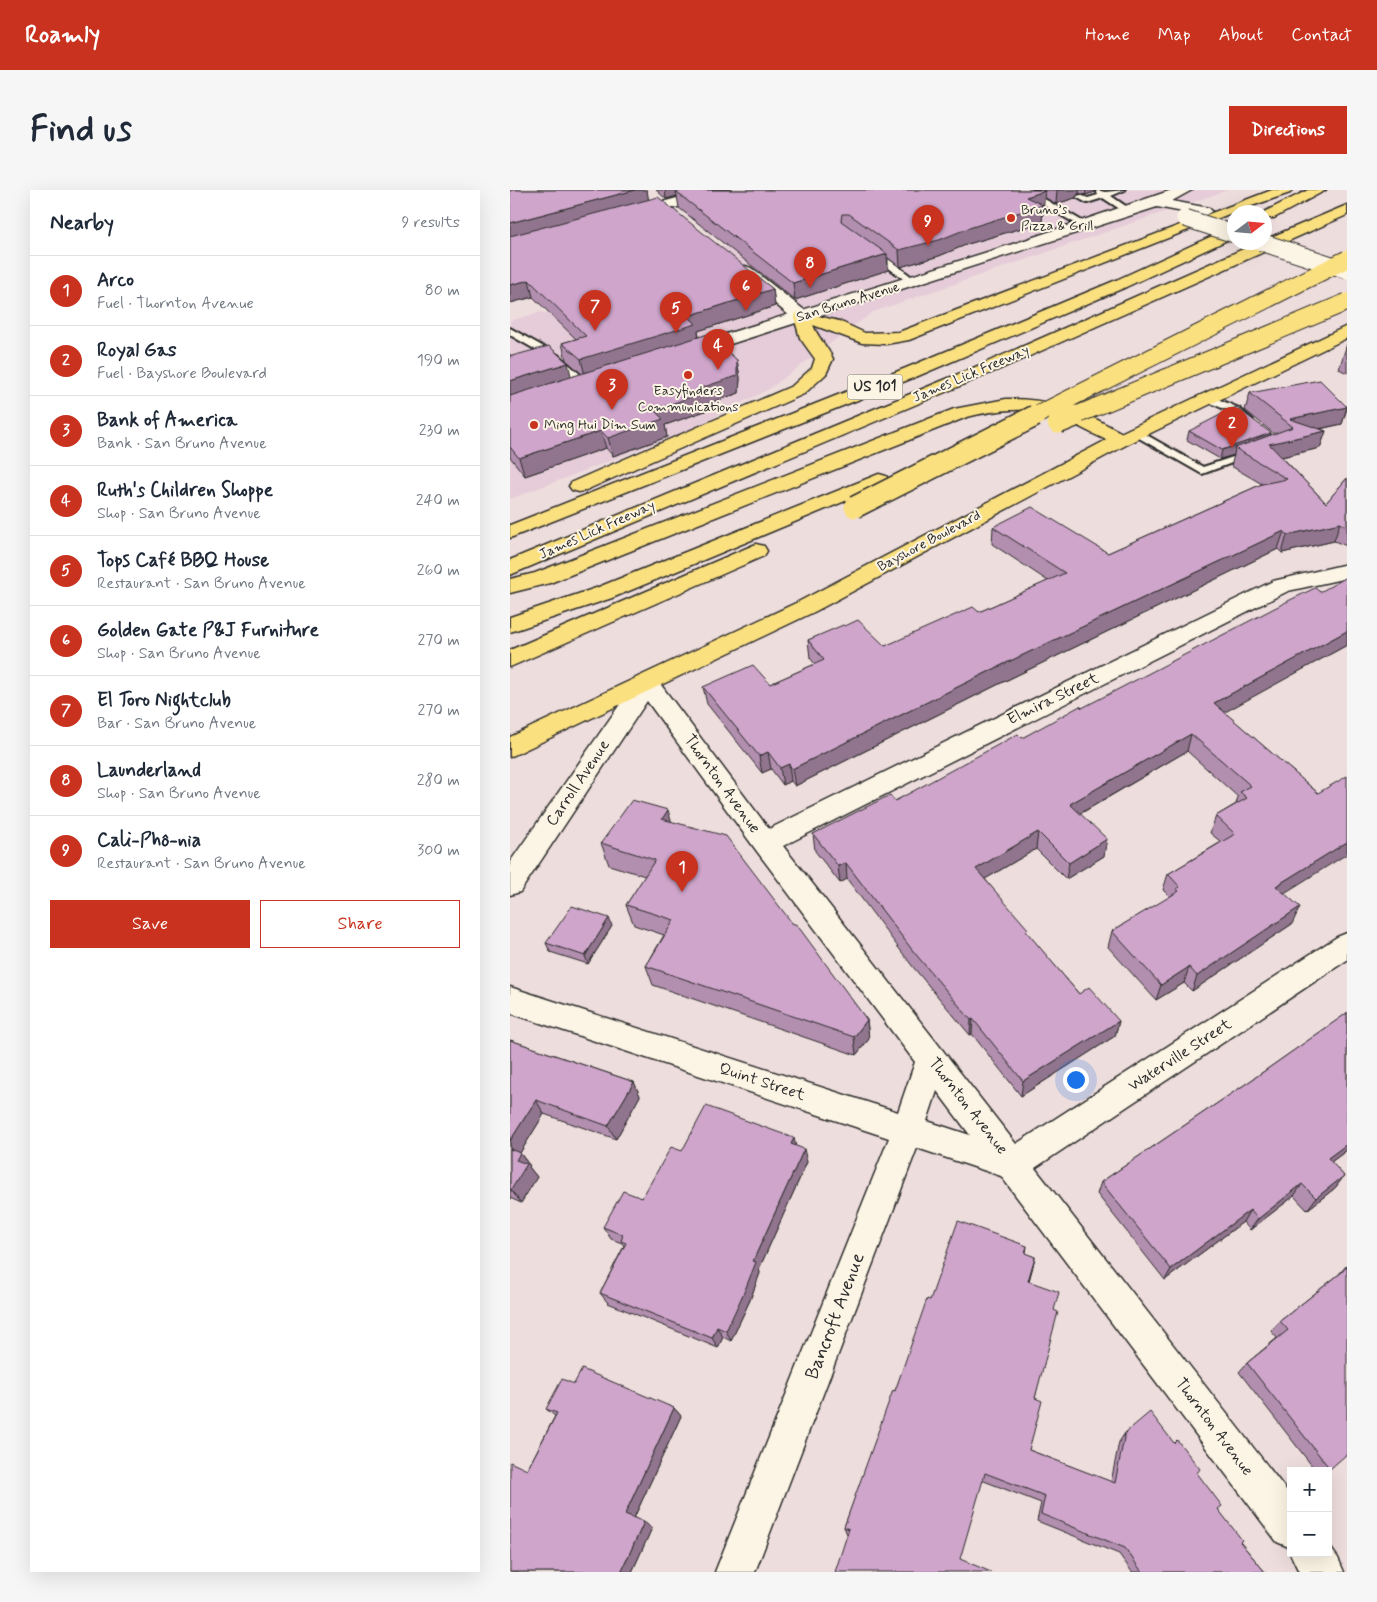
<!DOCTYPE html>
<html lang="en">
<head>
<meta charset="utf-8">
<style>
  :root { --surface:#fff; --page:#f6f6f7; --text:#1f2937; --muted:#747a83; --line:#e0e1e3; --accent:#c8321e }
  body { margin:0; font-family:Mynerve,sans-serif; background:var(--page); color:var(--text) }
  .controls { position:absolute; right:15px; bottom:15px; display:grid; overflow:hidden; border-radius:0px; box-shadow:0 5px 20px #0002 }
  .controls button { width:45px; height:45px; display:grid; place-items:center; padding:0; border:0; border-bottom:1px solid var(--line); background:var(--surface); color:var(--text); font:25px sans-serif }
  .compass { position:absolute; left:717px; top:15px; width:45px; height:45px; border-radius:50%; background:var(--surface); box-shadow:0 5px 20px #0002; rotate:74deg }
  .you { position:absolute; left:565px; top:889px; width:18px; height:18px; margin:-12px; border:4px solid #fff; border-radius:50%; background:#1a73e8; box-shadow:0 0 0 8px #1a73e833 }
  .badge { display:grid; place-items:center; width:32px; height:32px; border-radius:50%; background:var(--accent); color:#fff; font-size:16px; font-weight:700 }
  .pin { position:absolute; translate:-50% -41px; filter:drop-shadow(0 1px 2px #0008) }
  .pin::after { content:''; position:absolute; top:26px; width:18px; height:15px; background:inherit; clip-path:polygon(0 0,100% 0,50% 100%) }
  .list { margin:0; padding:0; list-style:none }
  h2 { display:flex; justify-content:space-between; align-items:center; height:65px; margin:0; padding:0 20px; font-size:21px }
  h2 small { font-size:16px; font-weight:400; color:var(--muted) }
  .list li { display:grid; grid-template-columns:32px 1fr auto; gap:15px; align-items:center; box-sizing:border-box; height:70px; padding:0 20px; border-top:1px solid var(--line) }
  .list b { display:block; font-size:19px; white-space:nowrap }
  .list p { margin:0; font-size:16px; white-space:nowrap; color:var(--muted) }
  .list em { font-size:16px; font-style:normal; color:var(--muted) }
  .actions { display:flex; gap:10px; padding:15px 20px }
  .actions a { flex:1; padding:11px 0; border:1px solid var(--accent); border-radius:0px; text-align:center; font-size:18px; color:var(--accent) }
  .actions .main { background:var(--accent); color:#fff }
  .map { position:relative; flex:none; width:837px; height:1382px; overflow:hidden; border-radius:0px }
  header { display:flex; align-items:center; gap:30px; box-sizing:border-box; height:70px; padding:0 25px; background:var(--accent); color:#fff }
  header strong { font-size:24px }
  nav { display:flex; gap:28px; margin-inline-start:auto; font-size:18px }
  .intro { display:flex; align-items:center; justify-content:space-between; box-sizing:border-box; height:120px; padding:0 30px }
  h1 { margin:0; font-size:35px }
  .button { padding:12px 22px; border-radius:0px; background:var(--accent); color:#fff; font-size:18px; font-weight:700 }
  main { display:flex; gap:30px; padding:0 30px }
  aside { flex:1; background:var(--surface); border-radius:0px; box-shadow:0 5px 20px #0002 }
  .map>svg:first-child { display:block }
  .built { fill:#e5ccd8 }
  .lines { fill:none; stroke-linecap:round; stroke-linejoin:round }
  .lane-casing { stroke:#2b2b2b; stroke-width:4 }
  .street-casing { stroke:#2b2b2b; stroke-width:3 }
  .secondary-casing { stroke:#2b2b2b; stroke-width:3 }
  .primary-casing { stroke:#2b2b2b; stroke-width:3 }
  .highway-casing { stroke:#2b2b2b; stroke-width:3 }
  .lane { fill:#fcf5e5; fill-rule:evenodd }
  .street { fill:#fcf5e5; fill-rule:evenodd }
  .secondary { fill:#fcf5e5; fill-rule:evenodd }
  .primary { fill:#fbe080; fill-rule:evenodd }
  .highway { fill:#fbe080; fill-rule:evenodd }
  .secondary-bridge-casing { stroke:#2b2b2b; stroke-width:19; stroke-linecap:butt }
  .highway-bridge-far1-casing { stroke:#2b2b2b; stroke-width:19; stroke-linecap:butt }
  .highway-bridge-casing { stroke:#2b2b2b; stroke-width:24; stroke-linecap:butt }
  .secondary-bridge { stroke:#fcf5e5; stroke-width:17 }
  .highway-bridge-far1 { stroke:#fbe080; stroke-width:17 }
  .highway-bridge { stroke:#fbe080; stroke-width:21 }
  .wall { fill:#b28eaf; stroke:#2b2b2b }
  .shaded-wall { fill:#91748e; stroke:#2b2b2b }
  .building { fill:#cfa5cb; stroke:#2b2b2b }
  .poi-dot { fill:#c8321e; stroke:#fcf5e5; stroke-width:2 }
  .labels { text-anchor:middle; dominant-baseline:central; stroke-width:4; stroke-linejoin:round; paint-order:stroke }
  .far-poi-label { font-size:14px; fill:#2b2b2b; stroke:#fcf5e5; text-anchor:start }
  .far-street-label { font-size:14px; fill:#2b2b2b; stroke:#fcf5e5 }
  .shield { fill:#fcf5e5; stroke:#6a6863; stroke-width:1 }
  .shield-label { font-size:15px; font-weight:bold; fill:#2b2b2b }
  .street-label { font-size:16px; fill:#2b2b2b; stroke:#fcf5e5 }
  .near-street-label { font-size:19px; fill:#2b2b2b; stroke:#fcf5e5 }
</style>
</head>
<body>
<header>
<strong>Roamly</strong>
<nav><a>Home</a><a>Map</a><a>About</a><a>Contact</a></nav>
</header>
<div class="intro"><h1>Find us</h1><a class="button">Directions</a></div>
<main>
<aside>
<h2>Nearby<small>9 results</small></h2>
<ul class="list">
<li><span class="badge">1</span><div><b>Arco</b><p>Fuel · Thornton Avenue</p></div><em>80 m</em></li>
<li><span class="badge">2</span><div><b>Royal Gas</b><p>Fuel · Bayshore Boulevard</p></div><em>190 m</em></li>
<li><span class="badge">3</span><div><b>Bank of America</b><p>Bank · San Bruno Avenue</p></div><em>230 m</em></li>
<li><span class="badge">4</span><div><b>Ruth's Children Shoppe</b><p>Shop · San Bruno Avenue</p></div><em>240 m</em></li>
<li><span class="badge">5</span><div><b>Tops Café BBQ House</b><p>Restaurant · San Bruno Avenue</p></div><em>260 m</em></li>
<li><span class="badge">6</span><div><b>Golden Gate P&amp;J Furniture</b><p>Shop · San Bruno Avenue</p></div><em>270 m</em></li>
<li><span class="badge">7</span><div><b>El Toro Nightclub</b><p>Bar · San Bruno Avenue</p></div><em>270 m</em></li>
<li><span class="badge">8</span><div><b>Launderland</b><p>Shop · San Bruno Avenue</p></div><em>280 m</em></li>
<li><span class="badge">9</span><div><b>Cali-Phô-nia</b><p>Restaurant · San Bruno Avenue</p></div><em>300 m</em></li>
</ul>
<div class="actions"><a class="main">Save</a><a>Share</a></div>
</aside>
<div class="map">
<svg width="837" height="1382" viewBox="0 0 837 1382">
  <rect width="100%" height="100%" fill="#edd"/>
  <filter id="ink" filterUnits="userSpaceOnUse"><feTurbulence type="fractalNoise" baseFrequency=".02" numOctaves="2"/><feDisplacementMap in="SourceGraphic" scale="10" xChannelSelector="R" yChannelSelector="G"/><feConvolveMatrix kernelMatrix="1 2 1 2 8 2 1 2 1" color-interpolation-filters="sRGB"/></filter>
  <g filter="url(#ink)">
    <polygon class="built" points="396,0 718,0 363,122 259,199 173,243 0,309 0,131 30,122 41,124 188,65 310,29"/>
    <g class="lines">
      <defs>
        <g id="lane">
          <polygon points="523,0 531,0 531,7 579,35 572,37 524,10"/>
          <polygon points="586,0 595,2 615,0 601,6 623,21 616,23 593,8 577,13 566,7 570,5 578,8 588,5"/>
          <polygon points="359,59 365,59 406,90 406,94 400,94 359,63"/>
          <polygon points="0,138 48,165 79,192 79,196 71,196 42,169 0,145"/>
          <polygon points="698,205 729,218 743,230 738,233 721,222 694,210 693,208"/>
          <polygon points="626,239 693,277 741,261 746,264 692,284 622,244 622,240"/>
        </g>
        <g id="street">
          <polygon points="196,0 220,0 218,3 121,30 113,25 116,22"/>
          <polygon points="235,76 241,78 298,123 300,127 298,131 286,131 229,84 227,81"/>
          <path d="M837,374V388L778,401L273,656L506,954L827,747L837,743V770L525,978L781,1306V1358L767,1352L491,986L407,958L245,1382H205L379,948L0,823V797L388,922L405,872L246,660L137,511L10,702L0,705V672L129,487L137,485L145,487L259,639L763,391ZM427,901L460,945L417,931Z"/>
          <polygon points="818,1354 828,1368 834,1382 789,1382 780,1363 781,1361 781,1363 818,1363"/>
        </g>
        <polygon id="secondary" points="662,0 682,0 662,11 699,18 702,21 694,26 647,17 177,168 165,168 162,164 165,160 506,53"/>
        <polygon id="primary" points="837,136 837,148 618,254 306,421 0,567 0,547 290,411 604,246"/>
        <g id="highway">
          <path d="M762,0H782L780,3L724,22L399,150L376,154L352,153L303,135C308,148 317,156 323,169L316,184L294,204L76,300L69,302L62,300L59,296L62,292L282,196L302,178L305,169L290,148L284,127L286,123L292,122L329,131L355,143L389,142Z"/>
          <polygon points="798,0 816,0 764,28 754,28 754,22"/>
          <polygon points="837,15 837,25 488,180 0,385 0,370 475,173 749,52 754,52 754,50"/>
          <polygon points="724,36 724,47 616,97 408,186 0,348 0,335 396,178 604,91"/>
          <path d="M496,209C534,208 568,218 601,237C608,241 616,244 621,250L618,254C602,258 563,231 544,225C516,216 486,220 457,227L40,393L0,403V389L25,383L444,219Z"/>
          <polygon points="369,284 376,286 379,290 376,294 102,408 0,442 0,427 86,398"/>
          <polygon points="246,354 254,356 257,361 254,366 0,477 0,460"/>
        </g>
      </defs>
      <use href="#lane" class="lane-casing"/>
      <use href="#street" class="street-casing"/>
      <use href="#secondary" class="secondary-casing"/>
      <use href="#primary" class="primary-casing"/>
      <use href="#highway" class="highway-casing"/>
      <use href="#lane" class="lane"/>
      <use href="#street" class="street"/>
      <use href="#secondary" class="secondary"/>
      <use href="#primary" class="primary"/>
      <use href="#highway" class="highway"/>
      <defs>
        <g id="secondary-bridge">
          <polyline points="675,28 724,44"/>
          <polyline points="751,52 837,80"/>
        </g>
        <g id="highway-bridge-far1">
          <polyline points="523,227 837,69"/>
          <polyline points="562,227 837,112"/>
        </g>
        <g id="highway-bridge">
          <polyline points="548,233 565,226"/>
          <polyline points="345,317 525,226"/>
        </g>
      </defs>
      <use href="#secondary-bridge" class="secondary-bridge-casing"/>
      <use href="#highway-bridge-far1" class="highway-bridge-far1-casing"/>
      <use href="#highway-bridge" class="highway-bridge-casing"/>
      <use href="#secondary-bridge" class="secondary-bridge"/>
      <use href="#highway-bridge-far1" class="highway-bridge-far1"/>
      <use href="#highway-bridge" class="highway-bridge"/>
    </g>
    <g class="wall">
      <polygon points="0,0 137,0 138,9 263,99 265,116 188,141 189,147 227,170 230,188 229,203 197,214 198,220 155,235 157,247 103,266 96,258 15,286 0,267 0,164 2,166 61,187 72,184 56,170 52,153 66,149 23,107 0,113"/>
      <polygon points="146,0 585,0 585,2 575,5 569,3 565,8 546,14 534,7 532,32 458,54 429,66 390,77 378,68 378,80 285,110 169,18 167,6 156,9"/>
      <polygon points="837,154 837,183 829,179"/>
      <polygon points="740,203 837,216 837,219 832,234 810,239 816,241 810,258 772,267 816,313 837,288 837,356 824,351 772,363 768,359 493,492 285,596 281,591 273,595 261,579 252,583 197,514 193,497 260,494 305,474 300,468 298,450 335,436 375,456 469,422 538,391 482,354 483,337 598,363 752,294 721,276 724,265 710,269 677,250 679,241 761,245 764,244 735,220"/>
      <polygon points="810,402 837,455 714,522 808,603 774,703 782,734 682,801 674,793 646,810 598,757 602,741 660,707 653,700 658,684 711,652 700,643 706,626 726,614 728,607 677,561 570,624 594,666 556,689 526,659 475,689 518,744 569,804 609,831 605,846 511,906 462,844 460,845 403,777 337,689 330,693 305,661 303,644 385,611 512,548"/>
      <polygon points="161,631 282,733 357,830 359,849 346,865 143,795 136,776 154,745 124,735 116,715 135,686 99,675 91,653"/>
      <polygon points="102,736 78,774 40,762 36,753"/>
      <polygon points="837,822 837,960 821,972 834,986 825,998 797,1020 784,1006 740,1040 733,1032 655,1090 587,1004 591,992 743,889 836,824"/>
      <polygon points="0,850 124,892 130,906 106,949 34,924 10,963 20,976 19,977 27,987 11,1013 0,1008"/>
      <polygon points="285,956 297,972 249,1079 250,1083 240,1110 221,1151 213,1147 208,1158 98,1113 90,1103 114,1056 112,1053 101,1049 93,1037 132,1008 172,961"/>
      <polygon points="517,1056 516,1064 525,1067 519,1091 544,1120 525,1208 519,1260 601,1292 609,1252 615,1243 687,1283 708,1319 730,1352 755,1382 622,1382 609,1364 527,1331 531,1313 474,1291 337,1344 334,1337 385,1201 420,1110"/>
      <polygon points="837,1075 820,1279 818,1281 806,1281 729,1182 737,1173 767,1148 761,1141 770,1131 828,1085"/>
      <polygon points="64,1194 164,1218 171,1226 124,1328 142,1338 122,1382 0,1382 17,1280 45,1226 36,1219"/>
    </g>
    <g class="shaded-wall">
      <polygon points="125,0 137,0 139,13 0,50 0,33"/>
      <polygon points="155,0 189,0 166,2 167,6 156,9"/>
      <polygon points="547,0 569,0 569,3 565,8 546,14"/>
      <polygon points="576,0 585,0 585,2 575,5"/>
      <polygon points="535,1 532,32 458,54 429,66 390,77 389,60 516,7"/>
      <polygon points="377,64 378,80 285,110 283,93"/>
      <polygon points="19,90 23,107 0,113 0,95"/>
      <polygon points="263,99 265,116 188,141 189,151 75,186 71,169 178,126"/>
      <polygon points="227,170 230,188 229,203 197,214 198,220 155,235 157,247 103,266 98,248 144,220 191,198"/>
      <polygon points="58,173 62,190 0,210 0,191"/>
      <polygon points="837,217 832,234 780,245 783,237 780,229"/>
      <polygon points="91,241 96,258 15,286 9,268"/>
      <polygon points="816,241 810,258 754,271 759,254"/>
      <polygon points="761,243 759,252 725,258 724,265 710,269 712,260"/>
      <polygon points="830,333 824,351 772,363 777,345"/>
      <polygon points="774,341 768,359 493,492 285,596 282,579 494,474"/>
      <polygon points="837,441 837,455 699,531 704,513"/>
      <polygon points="681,544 677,561 557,631 560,614"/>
      <polygon points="258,562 261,579 252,583 249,566"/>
      <polygon points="279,574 281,591 273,595 270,578"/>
      <polygon points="158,620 164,641 152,629"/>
      <polygon points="528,642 526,659 465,695 466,679"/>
      <polygon points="597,649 594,666 556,689 559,673"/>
      <polygon points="837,652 837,664 760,712 766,696"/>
      <polygon points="336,673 337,689 330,693 328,676"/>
      <polygon points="790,717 782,734 682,801 687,786"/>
      <polygon points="99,728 102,736 78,774 75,766"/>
      <polygon points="679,777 674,793 646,810 651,795"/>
      <polygon points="463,829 462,844 460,845 461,830"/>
      <polygon points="357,830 359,849 346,865 344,847"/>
      <polygon points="609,831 605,846 511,906 513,891"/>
      <polygon points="124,892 130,906 106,949 98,936"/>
      <polygon points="26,910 34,924 10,963 20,976 19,977 27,987 11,1013 1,1000 0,951"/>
      <polygon points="284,948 287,961 281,954"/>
      <polygon points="837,954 837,960 809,981 818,968"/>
      <polygon points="294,959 297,972 249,1079 250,1083 240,1110 221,1151 216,1141 243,1071"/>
      <polygon points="834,986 825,998 797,1020 806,1008"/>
      <polygon points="792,994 784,1006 740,1040 748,1029"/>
      <polygon points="740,1020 733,1032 655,1090 661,1079"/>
      <polygon points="525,1067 522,1080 515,1103 518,1091"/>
      <polygon points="207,1137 213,1147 208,1158 202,1148"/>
      <polygon points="164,1218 171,1226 123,1330 115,1324"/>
      <polygon points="134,1332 142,1338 122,1382 111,1382"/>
    </g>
    <g class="building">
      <polygon points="0,0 125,0 0,33"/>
      <polygon points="174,0 532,0 535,1 516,7 533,15 459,38 429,50 389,60 339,24 332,24 331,31 377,64 283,93 166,2"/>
      <polygon points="148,7 263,99 178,126 186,134 71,169 52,153 76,146 19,90 0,95 0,46"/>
      <polygon points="198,144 227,170 227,186 191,198 195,202 144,220 153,229 98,248 91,241 9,268 0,257 0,206"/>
      <polygon points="39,156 58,173 0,191 0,164 2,166"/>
      <polygon points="810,190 837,217 780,229 816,241 759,254 816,313 837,288 837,336 830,333 777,345 774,341 494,474 282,579 279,574 270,578 258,562 249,566 193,497 243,475 260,494 314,470 298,450 333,435 335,436 348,430 375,456 463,417 469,422 555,383 483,337 522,317 598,363 752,294 777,289 725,258 783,237 740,203"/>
      <polygon points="726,217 761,243 712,260 679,241"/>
      <polygon points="837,387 837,441 704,513 808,603 837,586 837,652 766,696 790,717 687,786 679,777 651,795 602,741 669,701 666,699 670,697 658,684 725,644 706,626 737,608 730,602 741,596 681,544 560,614 597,649 559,673 528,642 466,679 518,739 516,741 569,804 579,797 609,831 513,891 463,829 461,830 403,761 336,673 328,676 303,644 380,605 385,611 508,544 512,548 570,516 572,518 780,410 805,398 810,402"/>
      <polygon points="122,610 158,620 152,629 216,646 282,733 287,735 357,830 344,847 136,776 164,730 116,715 145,670 91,653"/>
      <polygon points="62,716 99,728 75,766 36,753"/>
      <polygon points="837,823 837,954 818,968 834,986 806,1008 792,994 748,1029 740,1020 661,1079 591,992 743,889"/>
      <polygon points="0,850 124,892 98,936 26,910 0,951"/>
      <polygon points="196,916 284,948 281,954 294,959 243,1071 246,1072 235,1100 216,1141 207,1137 202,1148 90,1103 116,1053 111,1051 113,1045 93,1037 113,1001 132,1008 161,957 172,961"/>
      <polygon points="0,959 10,963 6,970 17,974 1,1000 0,1000"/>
      <polygon points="448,1031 517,1056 515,1063 525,1067 518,1091 549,1102 544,1120 548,1122 525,1208 532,1211 519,1260 605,1293 615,1243 640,1222 664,1253 667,1250 690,1279 687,1283 712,1316 708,1319 732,1350 730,1352 755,1382 632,1382 615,1358 531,1324 535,1306 475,1283 450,1369 481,1382 325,1382 339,1339 334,1337 383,1200 385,1201 417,1109 420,1110"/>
      <polygon points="837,1076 837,1264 820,1279 737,1173 778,1140 770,1131 832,1082"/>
      <polygon points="72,1179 164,1218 115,1324 134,1332 111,1382 0,1382 0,1272 17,1280 47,1223 36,1219 52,1189 64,1194"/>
    </g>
  </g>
  <g class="poi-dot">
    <circle cx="501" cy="28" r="5"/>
    <circle cx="178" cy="185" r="5"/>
    <circle cx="24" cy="235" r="5"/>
  </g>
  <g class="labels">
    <g class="far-poi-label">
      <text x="511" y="20">Bruno’s<tspan x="511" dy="16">Pizza &amp; Grill</tspan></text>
      <text x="178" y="201" text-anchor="middle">Easyfinders<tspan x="178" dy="16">Communications</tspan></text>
      <text x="34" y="235">Ming Hui Dim Sum</text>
    </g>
    <g class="far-street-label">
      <text transform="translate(338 112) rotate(-17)">San Bruno Avenue</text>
      <text transform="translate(461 184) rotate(-23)">James Lick Freeway</text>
      <text transform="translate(87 340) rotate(-24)">James Lick Freeway</text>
      <text transform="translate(419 351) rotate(-28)">Bayshore Boulevard</text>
    </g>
    <rect class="shield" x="337.5" y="184.5" width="55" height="25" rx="4"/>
    <g class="shield-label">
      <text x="365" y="197">US 101</text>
    </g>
    <g class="street-label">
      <text transform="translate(543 509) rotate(-26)">Elmira Street</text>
      <text transform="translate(68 593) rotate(-56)">Carroll Avenue</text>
      <text transform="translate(212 594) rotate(54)">Thornton Avenue</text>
      <text transform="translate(670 865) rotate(-33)">Waterville Street</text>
      <text transform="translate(252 892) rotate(18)">Quint Street</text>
      <text transform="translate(458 916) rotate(52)">Thornton Avenue</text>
      <text transform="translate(704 1237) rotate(53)">Thornton Avenue</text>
    </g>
    <g class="near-street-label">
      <text transform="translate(325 1126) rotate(-69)">Bancroft Avenue</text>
    </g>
  </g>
</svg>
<div class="controls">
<button>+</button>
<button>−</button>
</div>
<svg class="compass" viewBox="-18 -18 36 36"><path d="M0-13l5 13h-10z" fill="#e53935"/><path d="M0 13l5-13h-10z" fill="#747a83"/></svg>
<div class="you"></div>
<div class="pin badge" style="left:172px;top:702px">1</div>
<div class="pin badge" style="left:722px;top:258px">2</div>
<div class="pin badge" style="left:102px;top:220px">3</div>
<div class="pin badge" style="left:208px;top:180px">4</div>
<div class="pin badge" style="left:166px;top:143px">5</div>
<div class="pin badge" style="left:236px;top:121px">6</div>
<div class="pin badge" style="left:85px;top:141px">7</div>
<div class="pin badge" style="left:300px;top:98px">8</div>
<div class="pin badge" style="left:418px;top:56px">9</div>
</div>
</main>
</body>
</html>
